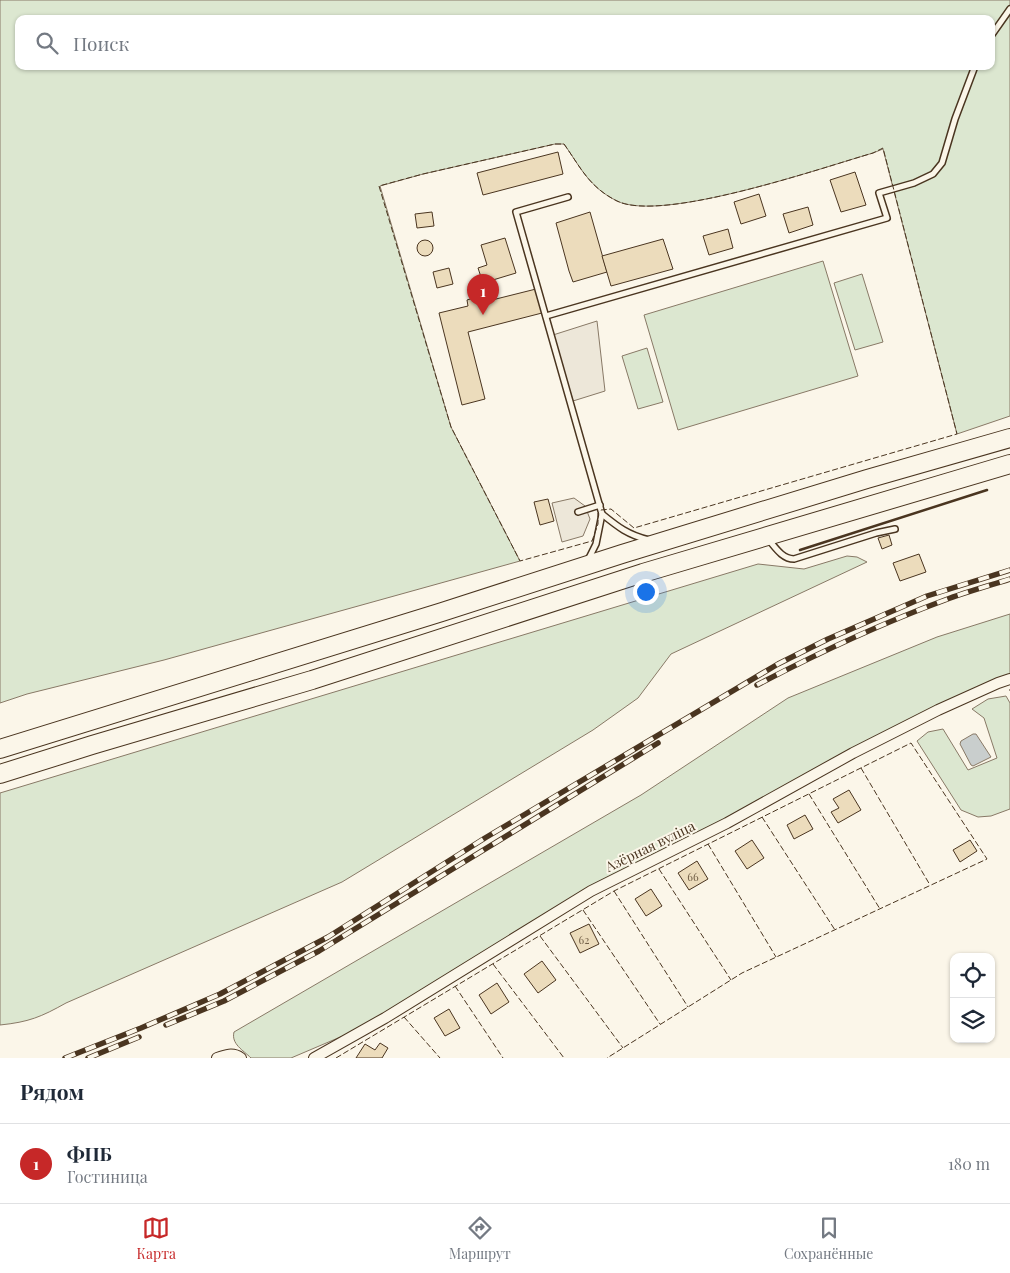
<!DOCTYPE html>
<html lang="ru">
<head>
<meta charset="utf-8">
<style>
  :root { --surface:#fff; --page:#f6f6f7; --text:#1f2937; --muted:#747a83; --line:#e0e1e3; --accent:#c62828 }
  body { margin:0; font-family:"Playfair Display",serif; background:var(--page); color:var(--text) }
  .controls { position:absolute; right:15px; bottom:15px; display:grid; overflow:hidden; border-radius:10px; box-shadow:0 1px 4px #0004 }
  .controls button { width:45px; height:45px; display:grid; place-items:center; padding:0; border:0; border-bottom:1px solid var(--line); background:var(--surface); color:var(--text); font:25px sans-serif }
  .you { position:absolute; left:645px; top:591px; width:18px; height:18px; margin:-12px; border:4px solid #fff; border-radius:50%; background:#1a73e8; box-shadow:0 0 0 8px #1a73e833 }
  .badge { display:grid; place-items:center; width:32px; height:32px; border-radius:50%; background:var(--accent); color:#fff; font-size:16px; font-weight:700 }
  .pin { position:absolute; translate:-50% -41px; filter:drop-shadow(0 1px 2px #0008) }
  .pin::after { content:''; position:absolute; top:26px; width:18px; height:15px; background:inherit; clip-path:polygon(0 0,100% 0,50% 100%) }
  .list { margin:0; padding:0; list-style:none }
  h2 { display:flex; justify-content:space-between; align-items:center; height:65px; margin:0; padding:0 20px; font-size:21px }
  h2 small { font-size:16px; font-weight:400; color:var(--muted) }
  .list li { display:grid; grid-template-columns:32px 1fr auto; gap:15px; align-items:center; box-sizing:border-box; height:80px; padding:0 20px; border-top:1px solid var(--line) }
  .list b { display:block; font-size:19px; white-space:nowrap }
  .list p { margin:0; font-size:16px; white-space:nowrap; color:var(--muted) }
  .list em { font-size:16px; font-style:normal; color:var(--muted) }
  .icon { flex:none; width:28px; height:28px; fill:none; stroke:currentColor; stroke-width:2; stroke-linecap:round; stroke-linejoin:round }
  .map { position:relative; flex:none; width:1010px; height:1058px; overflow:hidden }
  .search { position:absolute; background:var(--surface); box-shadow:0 1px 4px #0004; left:15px; right:15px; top:15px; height:55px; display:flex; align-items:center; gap:12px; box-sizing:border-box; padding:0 18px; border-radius:10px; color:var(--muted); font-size:19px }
  .sheet { height:145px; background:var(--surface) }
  nav { display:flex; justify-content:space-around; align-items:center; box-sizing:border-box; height:70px; border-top:1px solid var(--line); background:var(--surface); font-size:14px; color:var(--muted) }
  nav a { display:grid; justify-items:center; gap:2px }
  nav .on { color:var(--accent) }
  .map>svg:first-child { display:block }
  .green { fill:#dce7d0; stroke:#887966; fill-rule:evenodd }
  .parking { fill:#ede7d9; stroke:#887966 }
  .water { fill:#c9cecd; stroke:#887966 }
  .building { fill:#ecdcbc; stroke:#4a3520 }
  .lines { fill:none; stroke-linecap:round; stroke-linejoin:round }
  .service-casing { stroke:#4a3520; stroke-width:8 }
  .minor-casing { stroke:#4a3520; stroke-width:12 }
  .trunk-casing { stroke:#4a3520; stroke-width:20 }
  .service { stroke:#fbf6e9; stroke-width:5 }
  .minor { stroke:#fbf6e9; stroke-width:10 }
  .trunk { stroke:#fbf6e9; stroke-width:18 }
  .rail-casing { stroke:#4a3520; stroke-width:5.5 }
  .rail { stroke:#fbf6e9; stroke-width:4; stroke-dasharray:11; stroke-linecap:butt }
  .fence { stroke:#4a3520; stroke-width:1; stroke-dasharray:6 2.5; stroke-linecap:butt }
  .wall { stroke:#4a3520; stroke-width:2.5 }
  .labels { text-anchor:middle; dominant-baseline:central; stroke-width:4; stroke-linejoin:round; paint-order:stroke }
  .number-label { font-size:11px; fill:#725f47 }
  .street-label { font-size:14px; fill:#4a3520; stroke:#fbf6e9 }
</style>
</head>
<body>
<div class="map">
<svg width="1010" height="1058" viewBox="0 0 1010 1058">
  <rect width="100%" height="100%" fill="#fbf6e9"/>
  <g class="green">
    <path d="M0,0H1010V416L957,434L883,149L873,153C821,168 662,223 617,201C589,187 581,168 564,144H555L423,174L380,186L451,427L520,561L164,660L27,694L0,703ZM19,19H991V66H19Z"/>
    <polygon points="823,261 858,376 678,430 644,315"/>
    <polygon points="862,274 883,342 855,350 834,283"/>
    <polygon points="647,348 663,402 638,409 622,356"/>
    <path d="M847,556L857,557L867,562L671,654L638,698L593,730L342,882L66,1003C41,1017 29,1022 0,1025V793L758,564L804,569Z"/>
    <path d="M1010,614V680L997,683L591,891L385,1018L291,1058H251C243,1050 231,1044 234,1032L641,795L788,698L937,637Z"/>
    <polygon points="1006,696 1010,703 1010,809 991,816 978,817 961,810 917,741 928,732 943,729 968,770 997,758 984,718 972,709 988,699"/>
  </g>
  <g class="parking">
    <polygon points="597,321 605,391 573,401 553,335"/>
    <polygon points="574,498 585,506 590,519 583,536 562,542 552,503"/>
  </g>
  <polygon class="water" points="973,734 976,734 991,757 973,766 971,765 960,744 961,741"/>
  <g class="building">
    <polygon points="558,152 563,174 483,195 477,173"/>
    <polygon points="855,172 866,205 841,212 830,180"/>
    <polygon points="759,194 766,216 741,224 734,202"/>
    <polygon points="808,207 813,225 789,233 783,214"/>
    <polygon points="432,212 434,226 417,228 415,214"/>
    <polygon points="590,212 607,272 573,282 569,271 556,223"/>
    <polygon points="728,229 733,248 709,255 703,236"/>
    <polygon points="505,238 516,273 483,283 478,268 487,265 481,245"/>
    <polygon points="663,239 673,269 611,286 602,256"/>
    <circle cx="425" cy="248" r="8"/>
    <polygon points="449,268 453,284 437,288 433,272"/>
    <polygon points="536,289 542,313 468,332 485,399 462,405 439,313 468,306 467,300 483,295 484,302"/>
    <polygon points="548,499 554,521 540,525 534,502"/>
    <polygon points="889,535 892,545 882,549 878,538"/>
    <polygon points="919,554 926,572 900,581 893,563"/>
    <polygon points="849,790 861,810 838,823 831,812 839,808 833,799"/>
    <polygon points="805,815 813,829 794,839 787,825"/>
    <polygon points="752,840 764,858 747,869 735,851"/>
    <polygon points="970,840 977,851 960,862 953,850"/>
    <polygon points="697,861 708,879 689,890 678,873"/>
    <polygon points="651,889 662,906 646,916 635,899"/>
    <polygon points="589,924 599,944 580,953 570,933"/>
    <polygon points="542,961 556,980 538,993 524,974"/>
    <polygon points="497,983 509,1002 491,1014 479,995"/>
    <polygon points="449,1009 460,1028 445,1036 434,1018"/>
    <polygon points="380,1043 388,1048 382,1058 356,1058 365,1044 375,1050"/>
  </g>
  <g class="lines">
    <defs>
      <g id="service">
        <polyline points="991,36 1010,9"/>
        <polyline points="568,197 516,212 602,514 596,544 588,560"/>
        <polyline points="546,316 887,218 879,193 914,183 933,174 942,163 955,119 975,66"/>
        <polyline points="578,512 600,505"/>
        <path d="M602,514C618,527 628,535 649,540"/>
        <path d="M768,539C775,547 782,559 794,559L876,533L895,529"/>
      </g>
      <g id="minor">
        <path d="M217,1058C225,1055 233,1052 241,1058"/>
        <polyline points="314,1058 385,1018 591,891 727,823 853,753 938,710 998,683 1010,679"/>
      </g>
      <g id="trunk">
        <polyline points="0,749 442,612 622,554 867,479 1010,438"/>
        <polyline points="0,774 92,745 312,680 643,573 1010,464"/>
      </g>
    </defs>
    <use href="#service" class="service-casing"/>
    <use href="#minor" class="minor-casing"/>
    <use href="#trunk" class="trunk-casing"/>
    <use href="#service" class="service"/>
    <use href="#minor" class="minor"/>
    <use href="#trunk" class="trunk"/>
    <defs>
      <g id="rail">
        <path d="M757,685C818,653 880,624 945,600C966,592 988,586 1010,579"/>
        <polyline points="166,1025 224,1001 319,951 658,743"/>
        <polyline points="65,1058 141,1028 220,994 328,937 485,838 778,664 828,639 927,596 1010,570"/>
        <polyline points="88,1058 139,1037"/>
      </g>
    </defs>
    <use href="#rail" class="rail-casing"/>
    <use href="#rail" class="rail"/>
    <g class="fence">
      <path d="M555,144H564C581,168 589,187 617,201C662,223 821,168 873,153L883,148L957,434L634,528L611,509L601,510L598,513V524L592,541L520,561L451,427L379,186L423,174Z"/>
      <polyline points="1010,689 1010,691"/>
      <polyline points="861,768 930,885"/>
      <polyline points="809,794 880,909"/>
      <polyline points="762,817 835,930"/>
      <polyline points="708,844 776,957"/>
      <polyline points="659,869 731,980"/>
      <polyline points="614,891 688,1007"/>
      <polyline points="583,910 660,1024"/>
      <polyline points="540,936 623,1048"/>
      <polyline points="493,964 564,1058"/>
      <polyline points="455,986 503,1058"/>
      <polyline points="404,1017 440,1058"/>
      <polyline points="336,1058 614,891 911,743 987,859 742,973 607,1058"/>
    </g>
    <polyline class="wall" points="800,550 987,490"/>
  </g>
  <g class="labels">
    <g class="number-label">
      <text x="693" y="876">66</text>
      <text x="584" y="939">62</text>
    </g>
    <g class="street-label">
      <text transform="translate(650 846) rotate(-26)">Азёрная вуліца</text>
    </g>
  </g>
</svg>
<div class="controls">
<button><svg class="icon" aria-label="locate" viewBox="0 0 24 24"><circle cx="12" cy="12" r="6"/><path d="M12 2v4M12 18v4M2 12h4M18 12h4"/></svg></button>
<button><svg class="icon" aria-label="layers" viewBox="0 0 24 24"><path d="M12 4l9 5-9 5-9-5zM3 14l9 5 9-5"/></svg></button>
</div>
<div class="you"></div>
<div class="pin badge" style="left:483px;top:315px">1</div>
<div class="search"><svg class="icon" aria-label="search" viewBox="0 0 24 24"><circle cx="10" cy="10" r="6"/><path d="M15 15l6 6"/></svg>Поиск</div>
</div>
<section class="sheet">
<h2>Рядом<small></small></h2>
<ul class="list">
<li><span class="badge">1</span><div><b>ФПБ</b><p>Гостиница</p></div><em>180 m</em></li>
</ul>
</section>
<nav>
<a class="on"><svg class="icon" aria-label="map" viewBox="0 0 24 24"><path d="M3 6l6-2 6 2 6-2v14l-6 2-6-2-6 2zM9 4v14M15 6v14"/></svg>Карта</a>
<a><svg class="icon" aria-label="directions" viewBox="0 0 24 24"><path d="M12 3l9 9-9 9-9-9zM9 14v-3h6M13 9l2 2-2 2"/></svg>Маршрут</a>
<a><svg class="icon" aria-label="saved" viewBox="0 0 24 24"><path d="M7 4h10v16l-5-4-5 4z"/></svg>Сохранённые</a>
</nav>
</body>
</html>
